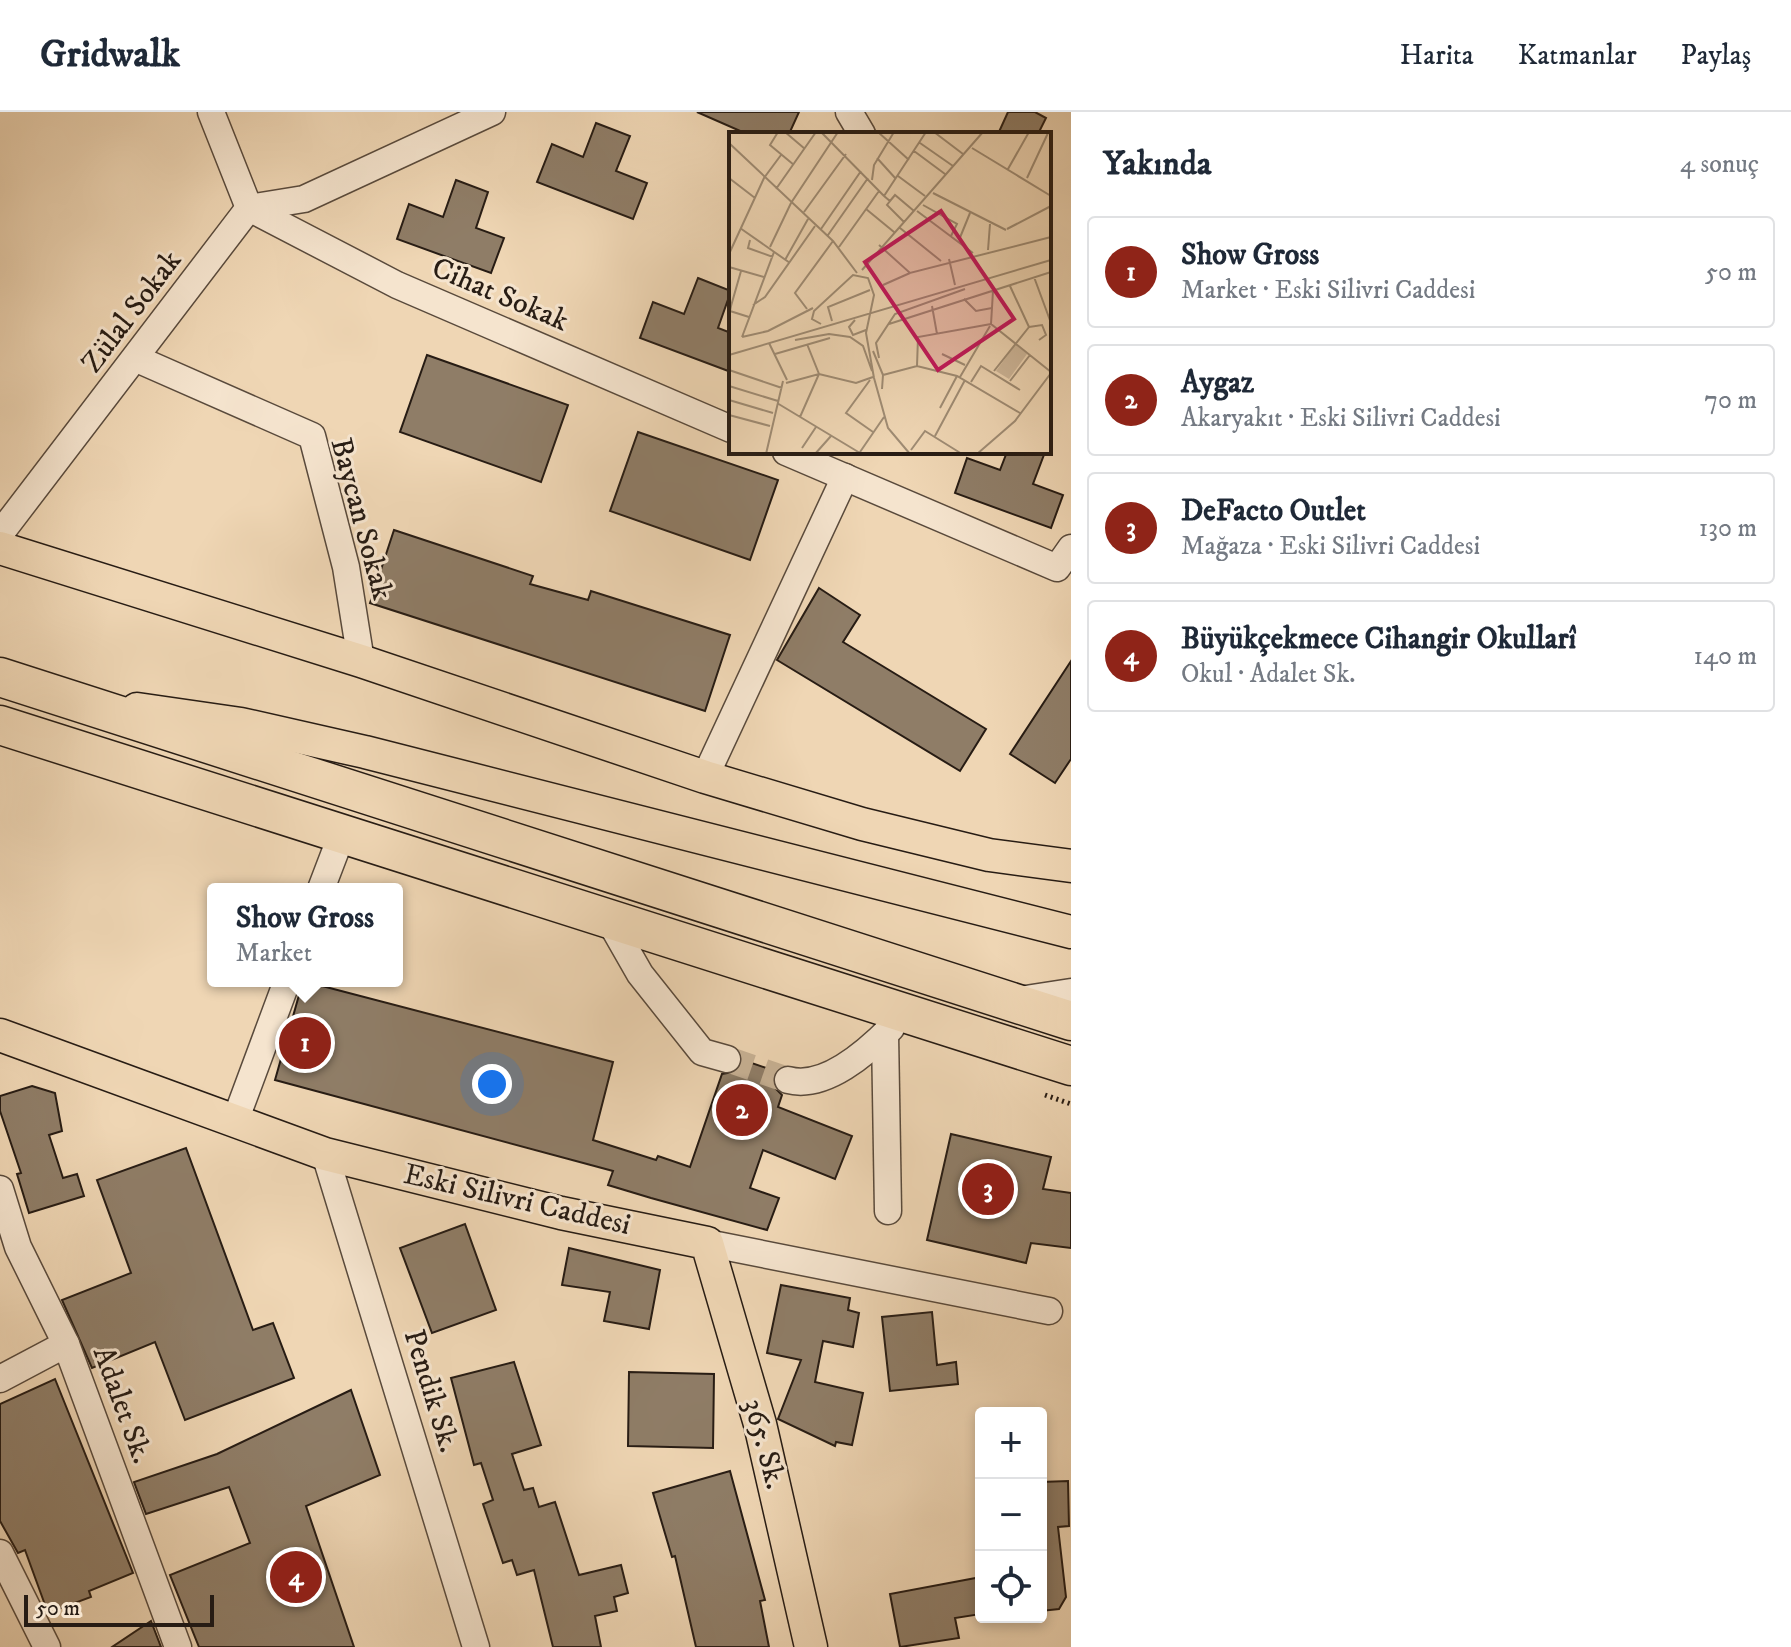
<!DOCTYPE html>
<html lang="tr">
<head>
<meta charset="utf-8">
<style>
  :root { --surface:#fff; --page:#f6f6f7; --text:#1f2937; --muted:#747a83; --line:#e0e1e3; --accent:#8f2418 }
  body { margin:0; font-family:"IM FELL DW Pica",serif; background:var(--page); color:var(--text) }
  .controls { position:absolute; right:24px; bottom:24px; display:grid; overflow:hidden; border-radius:8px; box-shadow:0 4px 12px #0003 }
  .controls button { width:72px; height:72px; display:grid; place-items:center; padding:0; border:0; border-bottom:2px solid var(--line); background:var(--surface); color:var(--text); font:40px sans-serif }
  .scale { position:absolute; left:24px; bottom:20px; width:190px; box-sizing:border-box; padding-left:8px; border:4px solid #271c14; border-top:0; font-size:22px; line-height:28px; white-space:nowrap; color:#271c14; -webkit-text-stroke:6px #f5e4ce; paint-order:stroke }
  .you { position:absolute; left:492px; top:972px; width:28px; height:28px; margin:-20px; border:6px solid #fff; border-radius:50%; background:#1a73e8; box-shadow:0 0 0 12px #1a73e833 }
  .badge { display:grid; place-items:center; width:52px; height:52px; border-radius:50%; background:var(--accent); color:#fff; font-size:26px; font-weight:700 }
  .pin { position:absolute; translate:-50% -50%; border:4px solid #fff; box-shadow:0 2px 8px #0006 }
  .popup { position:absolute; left:207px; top:771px; width:196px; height:104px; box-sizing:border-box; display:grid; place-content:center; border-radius:8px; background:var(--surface); filter:drop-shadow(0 2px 6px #0005); font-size:26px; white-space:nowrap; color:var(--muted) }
  .popup b { font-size:30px; color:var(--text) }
  .popup::after { content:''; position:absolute; left:50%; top:100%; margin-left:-16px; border:16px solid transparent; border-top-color:var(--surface) }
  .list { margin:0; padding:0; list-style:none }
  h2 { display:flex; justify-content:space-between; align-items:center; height:104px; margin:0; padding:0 32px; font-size:34px }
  h2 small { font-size:26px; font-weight:400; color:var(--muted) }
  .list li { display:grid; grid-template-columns:52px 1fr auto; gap:24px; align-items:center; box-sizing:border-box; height:112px; margin:0 16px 16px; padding:0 16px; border:2px solid var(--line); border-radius:8px }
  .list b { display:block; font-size:30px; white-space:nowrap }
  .list p { margin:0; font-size:26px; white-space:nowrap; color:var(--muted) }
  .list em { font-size:26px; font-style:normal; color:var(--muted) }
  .icon { flex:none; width:44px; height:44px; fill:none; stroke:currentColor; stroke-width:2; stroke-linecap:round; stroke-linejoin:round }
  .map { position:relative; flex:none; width:1071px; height:1535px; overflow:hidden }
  header { display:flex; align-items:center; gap:48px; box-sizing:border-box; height:112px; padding:0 40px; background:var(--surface); border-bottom:2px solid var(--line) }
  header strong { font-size:38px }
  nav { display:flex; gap:44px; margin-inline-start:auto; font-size:28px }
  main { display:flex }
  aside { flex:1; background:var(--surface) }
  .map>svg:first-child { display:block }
  .building { fill:#8f7d67; stroke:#271c14; stroke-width:2 }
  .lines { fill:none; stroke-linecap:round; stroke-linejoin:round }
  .minor-tunnel { stroke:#c7b194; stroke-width:26; stroke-dasharray:26 13; stroke-linecap:butt }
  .minor-casing { stroke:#594a3c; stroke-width:29 }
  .major-casing { stroke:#271c14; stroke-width:35 }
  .highway-casing { stroke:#271c14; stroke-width:41 }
  .path { stroke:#271c14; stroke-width:5; stroke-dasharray:2 4; stroke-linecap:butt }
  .minor { stroke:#f5e4ce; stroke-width:26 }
  .major { stroke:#efd6b4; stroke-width:32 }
  .highway { stroke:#efd6b4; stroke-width:38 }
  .labels { text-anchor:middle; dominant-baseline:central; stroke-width:6; stroke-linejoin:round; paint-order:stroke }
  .street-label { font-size:30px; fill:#271c14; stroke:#f5e4ce }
  .inset-road { fill:none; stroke:#9f8c74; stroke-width:2 }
  .view { fill:#c2185b; fill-opacity:0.15; stroke:#c2185b; stroke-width:4 }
  .inset-edge { fill:none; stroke:#271c14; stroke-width:4 }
</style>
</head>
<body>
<header>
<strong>Gridwalk</strong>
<nav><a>Harita</a><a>Katmanlar</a><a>Paylaş</a></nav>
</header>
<main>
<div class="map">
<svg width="1071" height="1535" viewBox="0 0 1071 1535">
  <rect width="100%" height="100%" fill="#efd6b4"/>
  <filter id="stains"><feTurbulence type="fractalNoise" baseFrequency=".0025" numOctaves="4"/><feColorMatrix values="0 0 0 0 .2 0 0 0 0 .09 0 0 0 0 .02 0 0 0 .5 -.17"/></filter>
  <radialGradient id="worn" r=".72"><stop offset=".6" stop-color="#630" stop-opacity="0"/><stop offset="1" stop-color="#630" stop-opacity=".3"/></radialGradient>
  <g class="building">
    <polygon points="697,0 799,0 789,22 747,22"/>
    <polygon points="1008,0 1035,0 1046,6 1038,22 998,22"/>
    <polygon points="596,11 630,24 616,59 647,71 633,107 537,70 552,32 583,45"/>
    <polygon points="456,68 488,80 476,116 504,126 491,161 397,127 409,92 443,105"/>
    <polygon points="698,166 731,179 718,216 731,221 731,260 640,226 653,190 684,202"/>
    <polygon points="427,243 568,293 541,370 400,320"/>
    <polygon points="638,320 778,368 750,448 610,399"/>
    <polygon points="1007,340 1045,340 1033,372 1063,383 1051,416 955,381 967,346 1000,358"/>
    <polygon points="394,418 533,464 530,472 588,488 591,479 730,523 705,599 370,491"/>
    <polygon points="819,476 860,503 843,530 986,617 960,659 777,548"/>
    <polygon points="1071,549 1071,647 1055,671 1010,642"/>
    <polygon points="303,869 613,950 593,1028 656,1048 658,1044 690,1055 722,962 738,959 743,948 775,959 773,974 782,983 778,995 852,1024 835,1067 763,1038 750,1076 779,1086 767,1118 651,1086 608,1073 613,1059 275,968"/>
    <polygon points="32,974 55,981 62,1019 49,1023 63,1066 77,1062 84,1084 29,1101 17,1062 21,1061 0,999 0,984"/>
    <polygon points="951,1022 1051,1045 1043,1077 1071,1081 1071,1136 1031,1131 1026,1151 927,1128"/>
    <polygon points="186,1036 253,1218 273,1211 294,1266 185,1308 155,1230 92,1256 62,1188 131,1161 97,1068"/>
    <polygon points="465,1112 496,1198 432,1221 400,1136"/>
    <polygon points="569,1136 660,1158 649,1217 604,1209 610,1180 562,1173"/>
    <polygon points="781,1173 850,1186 848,1198 859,1201 853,1235 823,1229 815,1270 863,1281 852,1333 836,1330 835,1334 778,1307 801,1248 767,1241"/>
    <polygon points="932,1200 937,1253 956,1250 958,1272 890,1279 882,1205"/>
    <polygon points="514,1250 541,1333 512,1342 524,1378 533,1376 539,1395 555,1390 579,1463 621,1453 628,1481 614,1485 617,1499 595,1504 601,1535 553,1535 534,1458 517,1463 512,1448 503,1451 483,1392 493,1388 481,1351 474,1353 451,1266"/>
    <polygon points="629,1260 714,1262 713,1336 628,1334"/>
    <polygon points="55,1267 133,1461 89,1479 91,1485 48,1501 25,1438 18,1441 0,1409 0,1292"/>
    <polygon points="351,1278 380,1363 306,1394 354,1535 199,1535 170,1463 250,1431 229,1375 146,1402 134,1370 217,1342"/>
    <polygon points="730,1359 765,1488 760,1489 769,1535 696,1535 675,1444 672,1445 653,1381"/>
    <polygon points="1068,1369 1069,1414 1058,1415 1066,1485 1059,1497 1041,1499 1041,1370"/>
    <polygon points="981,1465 981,1502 955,1506 959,1526 900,1535 890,1482"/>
    <polygon points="151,1509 161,1535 112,1535"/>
  </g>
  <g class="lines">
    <polyline class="minor-tunnel" points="727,947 788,968"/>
    <defs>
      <g id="minor">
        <polyline points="211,0 249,96"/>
        <polyline points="849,0 862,22"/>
        <polyline points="249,96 397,173 731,317"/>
        <polyline points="249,96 304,87 492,0"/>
        <polyline points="137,247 312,324 346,455 361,549"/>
        <polyline points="786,340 1057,456 1071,436"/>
        <polyline points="0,422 249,96"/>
        <polyline points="705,665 845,365"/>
        <polyline points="321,777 342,722"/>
        <polyline points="608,806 640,862 702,940 727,947"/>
        <polyline points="1019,888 1071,880"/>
        <polyline points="885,922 888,1099"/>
        <path d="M788,968C825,978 867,940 891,916"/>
        <polyline points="235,1009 287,869"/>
        <polyline points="325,1042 476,1535"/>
        <polyline points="0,1077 18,1135 66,1232 178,1535"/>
        <polyline points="707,1131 1049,1199"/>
        <polyline points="0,1267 66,1232"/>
        <polyline points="0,1441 47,1535"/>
      </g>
      <g id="major">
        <polyline points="0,436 361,549 705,665 862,712 989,743 1071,754"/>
        <polyline points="137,597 241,612 365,640 1071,820"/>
        <polyline points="0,923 325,1042 561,1101 707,1131 760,1312 811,1535"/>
      </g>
      <g id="highway">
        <polyline points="0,565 1071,909"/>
        <polyline points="0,613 1071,954"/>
      </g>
    </defs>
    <use href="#minor" class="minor-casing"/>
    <use href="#major" class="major-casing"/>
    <use href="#highway" class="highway-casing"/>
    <polyline class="path" points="1045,983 1071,992"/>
    <use href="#minor" class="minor"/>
    <use href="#major" class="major"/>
    <use href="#highway" class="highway"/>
  </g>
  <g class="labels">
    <g class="street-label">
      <text transform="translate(500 183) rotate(23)">Cihat Sokak</text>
      <text transform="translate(132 200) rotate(-53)">Zülal Sokak</text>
      <text transform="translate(361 407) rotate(75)">Baycan Sokak</text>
      <text transform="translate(517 1088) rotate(13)">Eski Silivri Caddesi</text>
      <text transform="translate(431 1279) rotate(73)">Pendik Sk.</text>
      <text transform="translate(122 1293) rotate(70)">Adalet Sk.</text>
      <text transform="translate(764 1332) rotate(75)">365. Sk.</text>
    </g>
  </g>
  <g transform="translate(729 20)">
    <rect width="322" height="322" fill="#efd6b4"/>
    <path d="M287,212L298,222L280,247L267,239Z" fill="#cdb699"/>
    <path class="inset-road" d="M49,0L41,13L65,33M56,0L76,17M92,0L155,64M149,0L180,28M205,0L234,22M0,11L104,109L128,141M191,11L224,34M243,16L322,64M185,19L216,42M148,26L167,47M279,37L300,0M169,44L196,64M0,46L26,66M298,46L319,1M143,48L145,33L165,0M47,57L87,0M204,61L277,98M155,64L197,0M155,64L161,69L166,63L185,79M161,69L158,73L175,90M194,73L228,92L222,104M137,77L165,100M188,79L244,121M75,80L117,22M11,96L61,131M171,96L212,129M92,97L132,39M278,97L322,74M99,103L139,46M21,108L19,116L44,125M230,108L241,81M150,113L181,141L322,105M41,115L62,71L109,0M110,115L150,59M259,118L261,92M0,122L35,46L52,23M220,127L226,153M56,128L79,87M0,135L35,145M133,138L254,0M305,145L322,191M154,153L181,141M281,154L300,195M235,167L247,179L263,176M24,173L36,165L86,94M2,174L12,139M2,174L1,179L20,185M203,174L208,202M78,177L66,161L104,109M126,188L120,195L124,203L137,198M103,189L99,175L141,158M92,192L83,187L85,179L124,143L139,146L145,163L137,201L145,246L159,296L181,322M160,192L322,140M262,192L322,240M262,192L264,159M300,195L313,193L317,203L310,208M13,205L45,120M13,205L39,199L84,176M66,208L100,202L121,205L134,214L143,239M40,211L58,248M144,219L154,243L153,257M46,222L101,206M213,222L236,233M0,223L322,128M150,226L147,211L166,182L236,157M188,234L189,205L262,192M0,238L53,256M265,239L300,195M154,243L188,234L228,244L291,281M231,245L261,194M141,248L117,281L144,300M281,249L301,223M242,250L252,234L291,258M57,251L90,242L127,251L144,245M0,254L49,269M0,268L44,281M48,271L131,321M211,276L228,244M0,283L41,294M71,285L90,242L78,212M206,304L236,248M73,316L87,295M182,318L196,299L233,322M131,320L155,285M37,322L54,249M86,322L102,304M248,322L286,289L322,241"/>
    <path class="view" d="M212,79L285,187L209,238L136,130Z"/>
    <rect width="322" height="322" class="inset-edge"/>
  </g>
  <rect width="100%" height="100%" filter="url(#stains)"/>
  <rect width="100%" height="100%" fill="url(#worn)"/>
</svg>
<div class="controls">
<button>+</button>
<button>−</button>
<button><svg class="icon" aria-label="locate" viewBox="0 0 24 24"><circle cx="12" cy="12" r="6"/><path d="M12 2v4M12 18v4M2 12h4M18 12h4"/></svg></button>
</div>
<div class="scale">50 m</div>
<div class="you"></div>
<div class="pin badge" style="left:305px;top:931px">1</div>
<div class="popup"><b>Show Gross</b>Market</div>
<div class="pin badge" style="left:742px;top:998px">2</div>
<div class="pin badge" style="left:988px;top:1077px">3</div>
<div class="pin badge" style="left:296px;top:1465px">4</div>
</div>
<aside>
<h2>Yakında<small>4 sonuç</small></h2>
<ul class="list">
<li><span class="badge">1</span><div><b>Show Gross</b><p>Market · Eski Silivri Caddesi</p></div><em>50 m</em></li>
<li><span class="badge">2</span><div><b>Aygaz</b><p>Akaryakıt · Eski Silivri Caddesi</p></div><em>70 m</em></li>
<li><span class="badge">3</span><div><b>DeFacto Outlet</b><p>Mağaza · Eski Silivri Caddesi</p></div><em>130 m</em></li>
<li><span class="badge">4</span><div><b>Büyükçekmece Cihangir Okullarî</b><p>Okul · Adalet Sk.</p></div><em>140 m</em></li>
</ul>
</aside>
</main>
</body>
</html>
